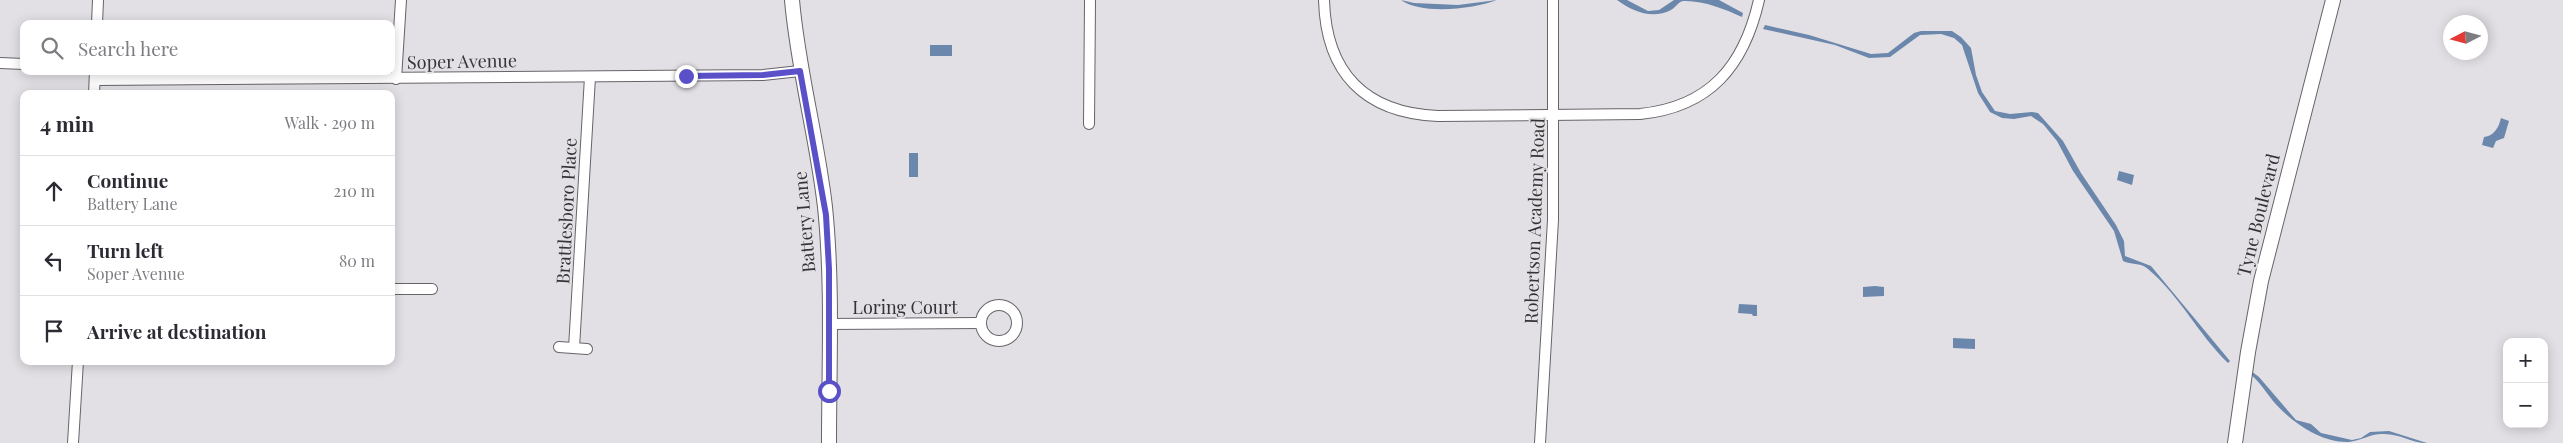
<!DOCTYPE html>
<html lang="en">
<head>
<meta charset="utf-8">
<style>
  :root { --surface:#fff; --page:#f7f7f7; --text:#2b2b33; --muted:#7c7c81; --line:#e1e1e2 }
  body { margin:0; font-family:"Playfair Display",serif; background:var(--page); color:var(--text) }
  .controls { position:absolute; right:15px; bottom:15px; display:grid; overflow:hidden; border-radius:10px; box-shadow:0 2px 12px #0003 }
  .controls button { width:45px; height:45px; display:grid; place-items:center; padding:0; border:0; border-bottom:1px solid var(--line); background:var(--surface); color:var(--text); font:25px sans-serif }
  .compass { position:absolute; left:2443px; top:15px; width:45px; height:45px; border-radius:50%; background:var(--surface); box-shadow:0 2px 12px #0003; rotate:264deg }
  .stop { position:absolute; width:15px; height:15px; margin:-11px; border:4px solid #5a51c9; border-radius:50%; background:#fff }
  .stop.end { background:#5a51c9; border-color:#fff; box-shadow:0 1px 5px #0008 }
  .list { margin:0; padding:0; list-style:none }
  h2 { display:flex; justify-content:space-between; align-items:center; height:65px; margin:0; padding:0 20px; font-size:21px }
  h2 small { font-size:16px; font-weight:400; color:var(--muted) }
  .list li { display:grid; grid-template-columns:32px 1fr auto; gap:15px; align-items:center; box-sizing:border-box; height:70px; padding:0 20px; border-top:1px solid var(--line) }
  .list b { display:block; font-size:19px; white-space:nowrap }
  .list p { margin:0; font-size:16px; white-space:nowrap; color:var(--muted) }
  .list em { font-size:16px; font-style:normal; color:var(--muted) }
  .icon { flex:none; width:28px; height:28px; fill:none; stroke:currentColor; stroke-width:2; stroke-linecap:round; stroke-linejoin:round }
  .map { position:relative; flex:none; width:2563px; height:443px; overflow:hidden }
  .search { position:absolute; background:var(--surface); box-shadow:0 2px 12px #0003; left:20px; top:20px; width:375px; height:55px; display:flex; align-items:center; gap:12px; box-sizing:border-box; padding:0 18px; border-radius:10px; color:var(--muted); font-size:19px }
  .panel { position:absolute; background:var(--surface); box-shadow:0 2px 12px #0003; left:20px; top:90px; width:375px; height:275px; border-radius:10px }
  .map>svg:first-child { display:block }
  .water { fill:#6b87ac }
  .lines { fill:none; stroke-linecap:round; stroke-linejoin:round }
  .street-casing { stroke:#676468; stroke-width:12 }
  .secondary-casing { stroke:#676468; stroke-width:16 }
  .street { stroke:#fff; stroke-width:10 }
  .secondary { stroke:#fff; stroke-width:14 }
  .route { stroke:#5a51c9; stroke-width:6 }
  .labels { text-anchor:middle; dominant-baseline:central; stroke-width:4; stroke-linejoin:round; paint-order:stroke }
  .street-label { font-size:18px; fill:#353335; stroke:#e3e0e5 }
</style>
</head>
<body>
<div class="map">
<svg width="2563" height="443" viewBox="0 0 2563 443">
  <rect width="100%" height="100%" fill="#e3e0e5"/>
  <g class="water">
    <path d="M1401,0L1414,3L1458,5L1497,0C1475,9 1421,15 1401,0Z"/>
    <path d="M1617,0H1627L1648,11L1659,10L1674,0H1719L1743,13L1742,17C1725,9 1702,0 1683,1C1678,2 1675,8 1671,10C1652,20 1632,11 1617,0Z"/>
    <path d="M1765,25L1809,35L1871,54L1888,53L1914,33L1921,31H1952L1961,37L1971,48L1976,75L1982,92L1995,111L2010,114L2032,112L2038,113L2063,141L2081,173L2116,225L2124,241L2125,256L2151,266L2230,361L2228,363C2198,334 2180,296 2148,269C2140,262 2131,265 2123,261L2114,231L2073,171L2057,141L2043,124L2031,116L2014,119L2002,118L1990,112L1978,93L1962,45L1954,38L1941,34L1920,35L1890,57L1869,58L1835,45L1763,29Z"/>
    <rect x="930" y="45" width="22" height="11"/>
    <path d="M2501,118L2509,121L2504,138L2496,141L2493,148L2482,145L2484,137C2494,136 2499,127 2501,118Z"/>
    <rect x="909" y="153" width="9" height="24"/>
    <polygon points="2119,171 2134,175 2132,185 2117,180"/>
    <polygon points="1875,286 1884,287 1884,296 1863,297 1863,287"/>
    <polygon points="1739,304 1757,305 1757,316 1753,316 1752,314 1738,313"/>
    <polygon points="1953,338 1975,339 1975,349 1953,348"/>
    <path d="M2251,371L2259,377L2296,420L2311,424L2321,433L2352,440L2361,438L2370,432L2389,431L2427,443C2411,443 2399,433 2382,434C2370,434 2360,441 2349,442C2320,443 2290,421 2273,401C2265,391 2260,382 2250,374Z"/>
  </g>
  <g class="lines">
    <defs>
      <g id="street">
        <path d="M1324,0C1326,73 1365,113 1438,116L1640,114C1710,107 1744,66 1759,0"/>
        <polyline points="97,24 98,0"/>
        <polyline points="0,63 24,64"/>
        <polyline points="396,79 401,0"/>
        <polyline points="95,80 763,75 800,71"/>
        <polyline points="94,94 95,71"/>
        <polyline points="1089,124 1090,0"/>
        <polyline points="391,289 432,289"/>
        <circle cx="999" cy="323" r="18"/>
        <polyline points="829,324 981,323"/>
        <polyline points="559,347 587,349"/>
        <polyline points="574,348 590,77"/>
        <polyline points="73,443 78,361"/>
        <polyline points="1540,443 1553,220 1553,0"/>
      </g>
      <g id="secondary">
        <path d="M792,0C798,70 817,137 825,207C833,285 829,365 829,443"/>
        <polyline points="2235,443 2248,352 2261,281 2333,0"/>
      </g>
    </defs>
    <use href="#street" class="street-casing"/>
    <use href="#secondary" class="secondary-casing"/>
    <use href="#street" class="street"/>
    <use href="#secondary" class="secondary"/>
  </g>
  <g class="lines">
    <polyline class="route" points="686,76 763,75 800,71 826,215 829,269 829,391"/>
  </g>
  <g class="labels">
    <g class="street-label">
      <text transform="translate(462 61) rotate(-1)">Soper Avenue</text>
      <text transform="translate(566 211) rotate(-87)">Brattlesboro Place</text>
      <text transform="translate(2258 215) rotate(-76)">Tyne Boulevard</text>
      <text transform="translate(1534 221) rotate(-88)">Robertson Academy Road</text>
      <text transform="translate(804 222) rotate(-95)">Battery Lane</text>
      <text x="905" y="307">Loring Court</text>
    </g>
  </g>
</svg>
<div class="controls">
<button>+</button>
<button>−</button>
</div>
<svg class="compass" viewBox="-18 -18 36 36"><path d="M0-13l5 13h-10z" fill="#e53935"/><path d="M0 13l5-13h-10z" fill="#7c7c81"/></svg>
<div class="stop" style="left:829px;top:391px"></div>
<div class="stop end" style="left:686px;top:76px"></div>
<div class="search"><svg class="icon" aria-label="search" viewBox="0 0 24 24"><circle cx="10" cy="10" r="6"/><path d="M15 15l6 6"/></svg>Search here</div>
<section class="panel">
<h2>4 min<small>Walk · 290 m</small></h2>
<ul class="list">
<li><svg class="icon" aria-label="ahead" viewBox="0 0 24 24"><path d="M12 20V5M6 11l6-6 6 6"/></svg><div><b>Continue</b><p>Battery Lane</p></div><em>210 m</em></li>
<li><svg class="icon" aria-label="left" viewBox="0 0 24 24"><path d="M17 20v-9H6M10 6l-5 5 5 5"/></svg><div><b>Turn left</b><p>Soper Avenue</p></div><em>80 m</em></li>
<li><svg class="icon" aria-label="arrive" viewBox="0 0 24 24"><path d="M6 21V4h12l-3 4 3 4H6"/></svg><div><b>Arrive at destination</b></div></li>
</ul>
</section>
</div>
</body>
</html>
